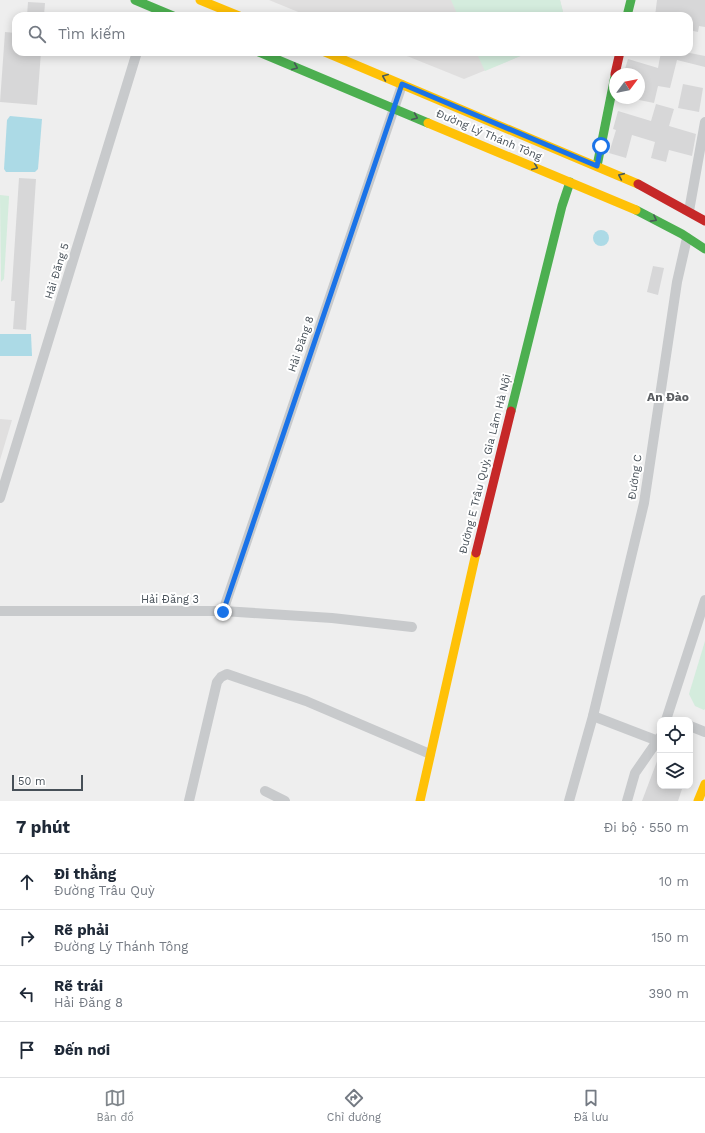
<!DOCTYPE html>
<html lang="vi">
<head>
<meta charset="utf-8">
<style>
  :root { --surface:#fff; --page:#f6f6f7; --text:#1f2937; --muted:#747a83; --line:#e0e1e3; --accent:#81878c }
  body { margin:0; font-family:"Work Sans",sans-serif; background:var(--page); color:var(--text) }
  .controls { position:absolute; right:12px; bottom:12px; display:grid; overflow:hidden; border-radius:8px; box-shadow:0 2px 10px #0003 }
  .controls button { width:36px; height:36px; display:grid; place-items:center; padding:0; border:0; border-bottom:1px solid var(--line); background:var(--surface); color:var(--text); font:20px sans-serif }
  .compass { position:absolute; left:609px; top:68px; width:36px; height:36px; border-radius:50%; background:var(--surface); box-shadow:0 2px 10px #0003; rotate:58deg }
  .scale { position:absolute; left:12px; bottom:10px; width:71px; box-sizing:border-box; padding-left:4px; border:2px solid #475058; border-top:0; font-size:11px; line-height:14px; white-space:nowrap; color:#475058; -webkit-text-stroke:3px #fff; paint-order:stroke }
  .stop { position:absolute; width:12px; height:12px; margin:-9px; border:3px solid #1a73e8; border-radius:50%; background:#fff }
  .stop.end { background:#1a73e8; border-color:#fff; box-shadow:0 1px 4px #0008 }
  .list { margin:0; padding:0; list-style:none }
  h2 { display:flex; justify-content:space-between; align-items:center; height:52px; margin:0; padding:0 16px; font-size:17px }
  h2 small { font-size:13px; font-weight:400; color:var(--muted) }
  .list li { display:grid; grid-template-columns:26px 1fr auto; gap:12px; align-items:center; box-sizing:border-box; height:56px; padding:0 16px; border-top:1px solid var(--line) }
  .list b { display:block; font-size:15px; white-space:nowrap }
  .list p { margin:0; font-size:13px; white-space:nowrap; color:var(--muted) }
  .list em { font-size:13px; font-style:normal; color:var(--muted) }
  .icon { flex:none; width:22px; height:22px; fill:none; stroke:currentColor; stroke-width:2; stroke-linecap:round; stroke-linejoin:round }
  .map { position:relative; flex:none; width:705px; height:801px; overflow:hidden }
  .search { position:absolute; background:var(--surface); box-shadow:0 2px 10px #0003; left:12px; right:12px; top:12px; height:44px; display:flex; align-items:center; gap:10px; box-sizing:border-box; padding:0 14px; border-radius:12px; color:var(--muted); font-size:15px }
  .sheet { height:276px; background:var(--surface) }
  nav { display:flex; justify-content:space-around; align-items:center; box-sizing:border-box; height:56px; border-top:1px solid var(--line); background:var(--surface); font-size:11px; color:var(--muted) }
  nav a { display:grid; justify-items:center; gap:2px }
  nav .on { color:var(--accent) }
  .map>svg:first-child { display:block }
  .education { fill:#e0dfdf }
  .green { fill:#d4ecdd }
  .water { fill:#acdae6 }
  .building { fill:#d7d7d8 }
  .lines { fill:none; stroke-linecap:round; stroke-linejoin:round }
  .street { stroke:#c8cacc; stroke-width:10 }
  .fast { stroke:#4caf50; stroke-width:9 }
  .slow { stroke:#ffc107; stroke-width:9 }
  .jam { stroke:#c62828; stroke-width:9 }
  .oneway { stroke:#485a57 }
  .route { stroke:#1a73e8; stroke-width:5 }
  .labels { text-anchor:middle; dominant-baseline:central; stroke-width:4; stroke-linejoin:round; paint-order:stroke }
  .street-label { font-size:11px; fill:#475058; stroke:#fff }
  .neighbourhood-label { font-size:12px; font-weight:bold; fill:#5a5d61; stroke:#fff }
</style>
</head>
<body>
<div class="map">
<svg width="705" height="801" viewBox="0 0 705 801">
  <rect width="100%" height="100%" fill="#eee"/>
  <g class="education">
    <polygon points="269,0 560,0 564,16 308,16"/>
    <polygon points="397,52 530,52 464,79"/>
    <polygon points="0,419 12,420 0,460"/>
  </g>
  <g class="green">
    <polygon points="451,0 560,0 564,16 458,16"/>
    <polygon points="476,52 530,52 485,71"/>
    <polygon points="0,195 9,196 9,198 4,279 1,282"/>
    <polygon points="705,641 705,709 704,710 695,706 689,694"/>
  </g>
  <g class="water">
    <polygon points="10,116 42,119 38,169 35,172 6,172 4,169 7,120"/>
    <circle cx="601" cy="238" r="8"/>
    <polygon points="0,334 31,334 32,356 0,356"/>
  </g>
  <g class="building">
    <polygon points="657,0 705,0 705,27 699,26 698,32 689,30 689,16 655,16"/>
    <polygon points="28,2 45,3 44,16 27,16"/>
    <polygon points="5,32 16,33 16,52 41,52 37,105 0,102"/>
    <polygon points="661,52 685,52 705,56 705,67 677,60 670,88 658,86 654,103 639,100 639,73 625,69 628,59 658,68"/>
    <polygon points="683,84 703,88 699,112 678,108"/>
    <polygon points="656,104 674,109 669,126 696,134 692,156 669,150 666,162 651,158 655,142 632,135 626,158 609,153 616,130 613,129 618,111 651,121"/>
    <polygon points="19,178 36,179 26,330 13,329 15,301 11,301"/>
    <polygon points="653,266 664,268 658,295 647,292"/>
    <polygon points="659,756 660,786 683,786 678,801 642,801"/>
  </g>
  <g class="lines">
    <g class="street">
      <polyline points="689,211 705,122"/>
      <polyline points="0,498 137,52"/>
      <polyline points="0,611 223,611 332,618 412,627"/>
      <polyline points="223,611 402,85"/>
      <polyline points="593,716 658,741"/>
      <polyline points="666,720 705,600"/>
      <polyline points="690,726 705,732"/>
      <polyline points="265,791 285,801"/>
      <polyline points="189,801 217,682 221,677 227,674 306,701 430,754"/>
      <polyline points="569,801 593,716 644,503 677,282 687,238"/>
      <polyline points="627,801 635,773 660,737"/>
    </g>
    <g class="fast">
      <polyline points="135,0 173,16"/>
      <polyline points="627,16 631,0"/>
      <polyline points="259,52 428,123"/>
      <polyline points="597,166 615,76"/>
      <polyline points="636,210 682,234 705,249"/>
      <polyline points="511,411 562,206 570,182"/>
    </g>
    <g class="slow">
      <polyline points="200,0 239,16"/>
      <polyline points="325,52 638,184"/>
      <polyline points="428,123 636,210"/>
      <polyline points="420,801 476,553"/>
      <polyline points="698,801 705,784"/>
    </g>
    <g class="jam">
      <polyline points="615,74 620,52"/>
      <polyline points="638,184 705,221"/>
      <polyline points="476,553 511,411"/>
    </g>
  </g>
  <defs><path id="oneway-chevron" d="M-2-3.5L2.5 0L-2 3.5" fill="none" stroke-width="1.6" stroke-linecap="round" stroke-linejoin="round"/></defs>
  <g class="oneway">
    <use href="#oneway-chevron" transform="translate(295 67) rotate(23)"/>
    <use href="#oneway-chevron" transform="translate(385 77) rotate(-157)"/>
    <use href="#oneway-chevron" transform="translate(415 117) rotate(23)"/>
    <use href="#oneway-chevron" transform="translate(535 167) rotate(23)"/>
    <use href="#oneway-chevron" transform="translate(621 176) rotate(-156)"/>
    <use href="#oneway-chevron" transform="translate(654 219) rotate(28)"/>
  </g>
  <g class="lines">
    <polyline class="route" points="223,612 402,84 597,166 601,146"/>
  </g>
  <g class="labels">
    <g class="street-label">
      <text transform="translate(489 135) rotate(23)">Đường Lý Thánh Tông</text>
      <text transform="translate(57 271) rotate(-73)">Hải Đăng 5</text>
      <text transform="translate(301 344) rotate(-71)">Hải Đăng 8</text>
      <text transform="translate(485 464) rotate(-76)">Đường E Trâu Quỳ, Gia Lâm Hà Nội</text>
      <text transform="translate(635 477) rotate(-82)">Đường C</text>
      <text x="170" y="599">Hải Đăng 3</text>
    </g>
    <g class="neighbourhood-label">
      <text x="668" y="397">An Đào</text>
    </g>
  </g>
</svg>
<div class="controls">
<button><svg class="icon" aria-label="locate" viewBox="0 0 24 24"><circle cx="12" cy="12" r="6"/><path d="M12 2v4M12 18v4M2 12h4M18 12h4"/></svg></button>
<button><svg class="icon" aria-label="layers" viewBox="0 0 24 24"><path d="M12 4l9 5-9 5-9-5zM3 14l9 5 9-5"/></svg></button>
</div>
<svg class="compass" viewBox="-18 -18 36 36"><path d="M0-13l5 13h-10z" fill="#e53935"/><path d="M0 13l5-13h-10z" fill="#747a83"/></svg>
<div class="scale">50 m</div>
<div class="stop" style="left:601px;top:146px"></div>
<div class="stop end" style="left:223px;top:612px"></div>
<div class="search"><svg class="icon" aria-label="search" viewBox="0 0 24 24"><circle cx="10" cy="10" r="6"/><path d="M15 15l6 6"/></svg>Tìm kiếm</div>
</div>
<section class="sheet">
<h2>7 phút<small>Đi bộ · 550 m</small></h2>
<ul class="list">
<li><svg class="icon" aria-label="ahead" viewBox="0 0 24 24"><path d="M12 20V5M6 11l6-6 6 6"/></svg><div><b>Đi thẳng</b><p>Đường Trâu Quỳ</p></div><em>10 m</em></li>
<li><svg class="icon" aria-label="right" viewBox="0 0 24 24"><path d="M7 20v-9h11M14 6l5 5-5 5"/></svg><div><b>Rẽ phải</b><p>Đường Lý Thánh Tông</p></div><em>150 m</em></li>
<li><svg class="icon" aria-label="left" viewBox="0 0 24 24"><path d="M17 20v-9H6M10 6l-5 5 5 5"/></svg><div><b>Rẽ trái</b><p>Hải Đăng 8</p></div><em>390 m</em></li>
<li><svg class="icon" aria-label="arrive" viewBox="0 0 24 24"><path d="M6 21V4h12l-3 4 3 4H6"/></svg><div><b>Đến nơi</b></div></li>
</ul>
</section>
<nav>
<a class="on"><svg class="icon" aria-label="map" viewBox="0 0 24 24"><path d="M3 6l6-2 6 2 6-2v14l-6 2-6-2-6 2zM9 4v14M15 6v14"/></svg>Bản đồ</a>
<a><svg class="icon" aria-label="directions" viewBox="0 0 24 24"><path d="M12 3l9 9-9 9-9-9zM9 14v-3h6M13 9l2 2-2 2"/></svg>Chỉ đường</a>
<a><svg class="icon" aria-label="saved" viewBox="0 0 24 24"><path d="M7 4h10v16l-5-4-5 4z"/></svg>Đã lưu</a>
</nav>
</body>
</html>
